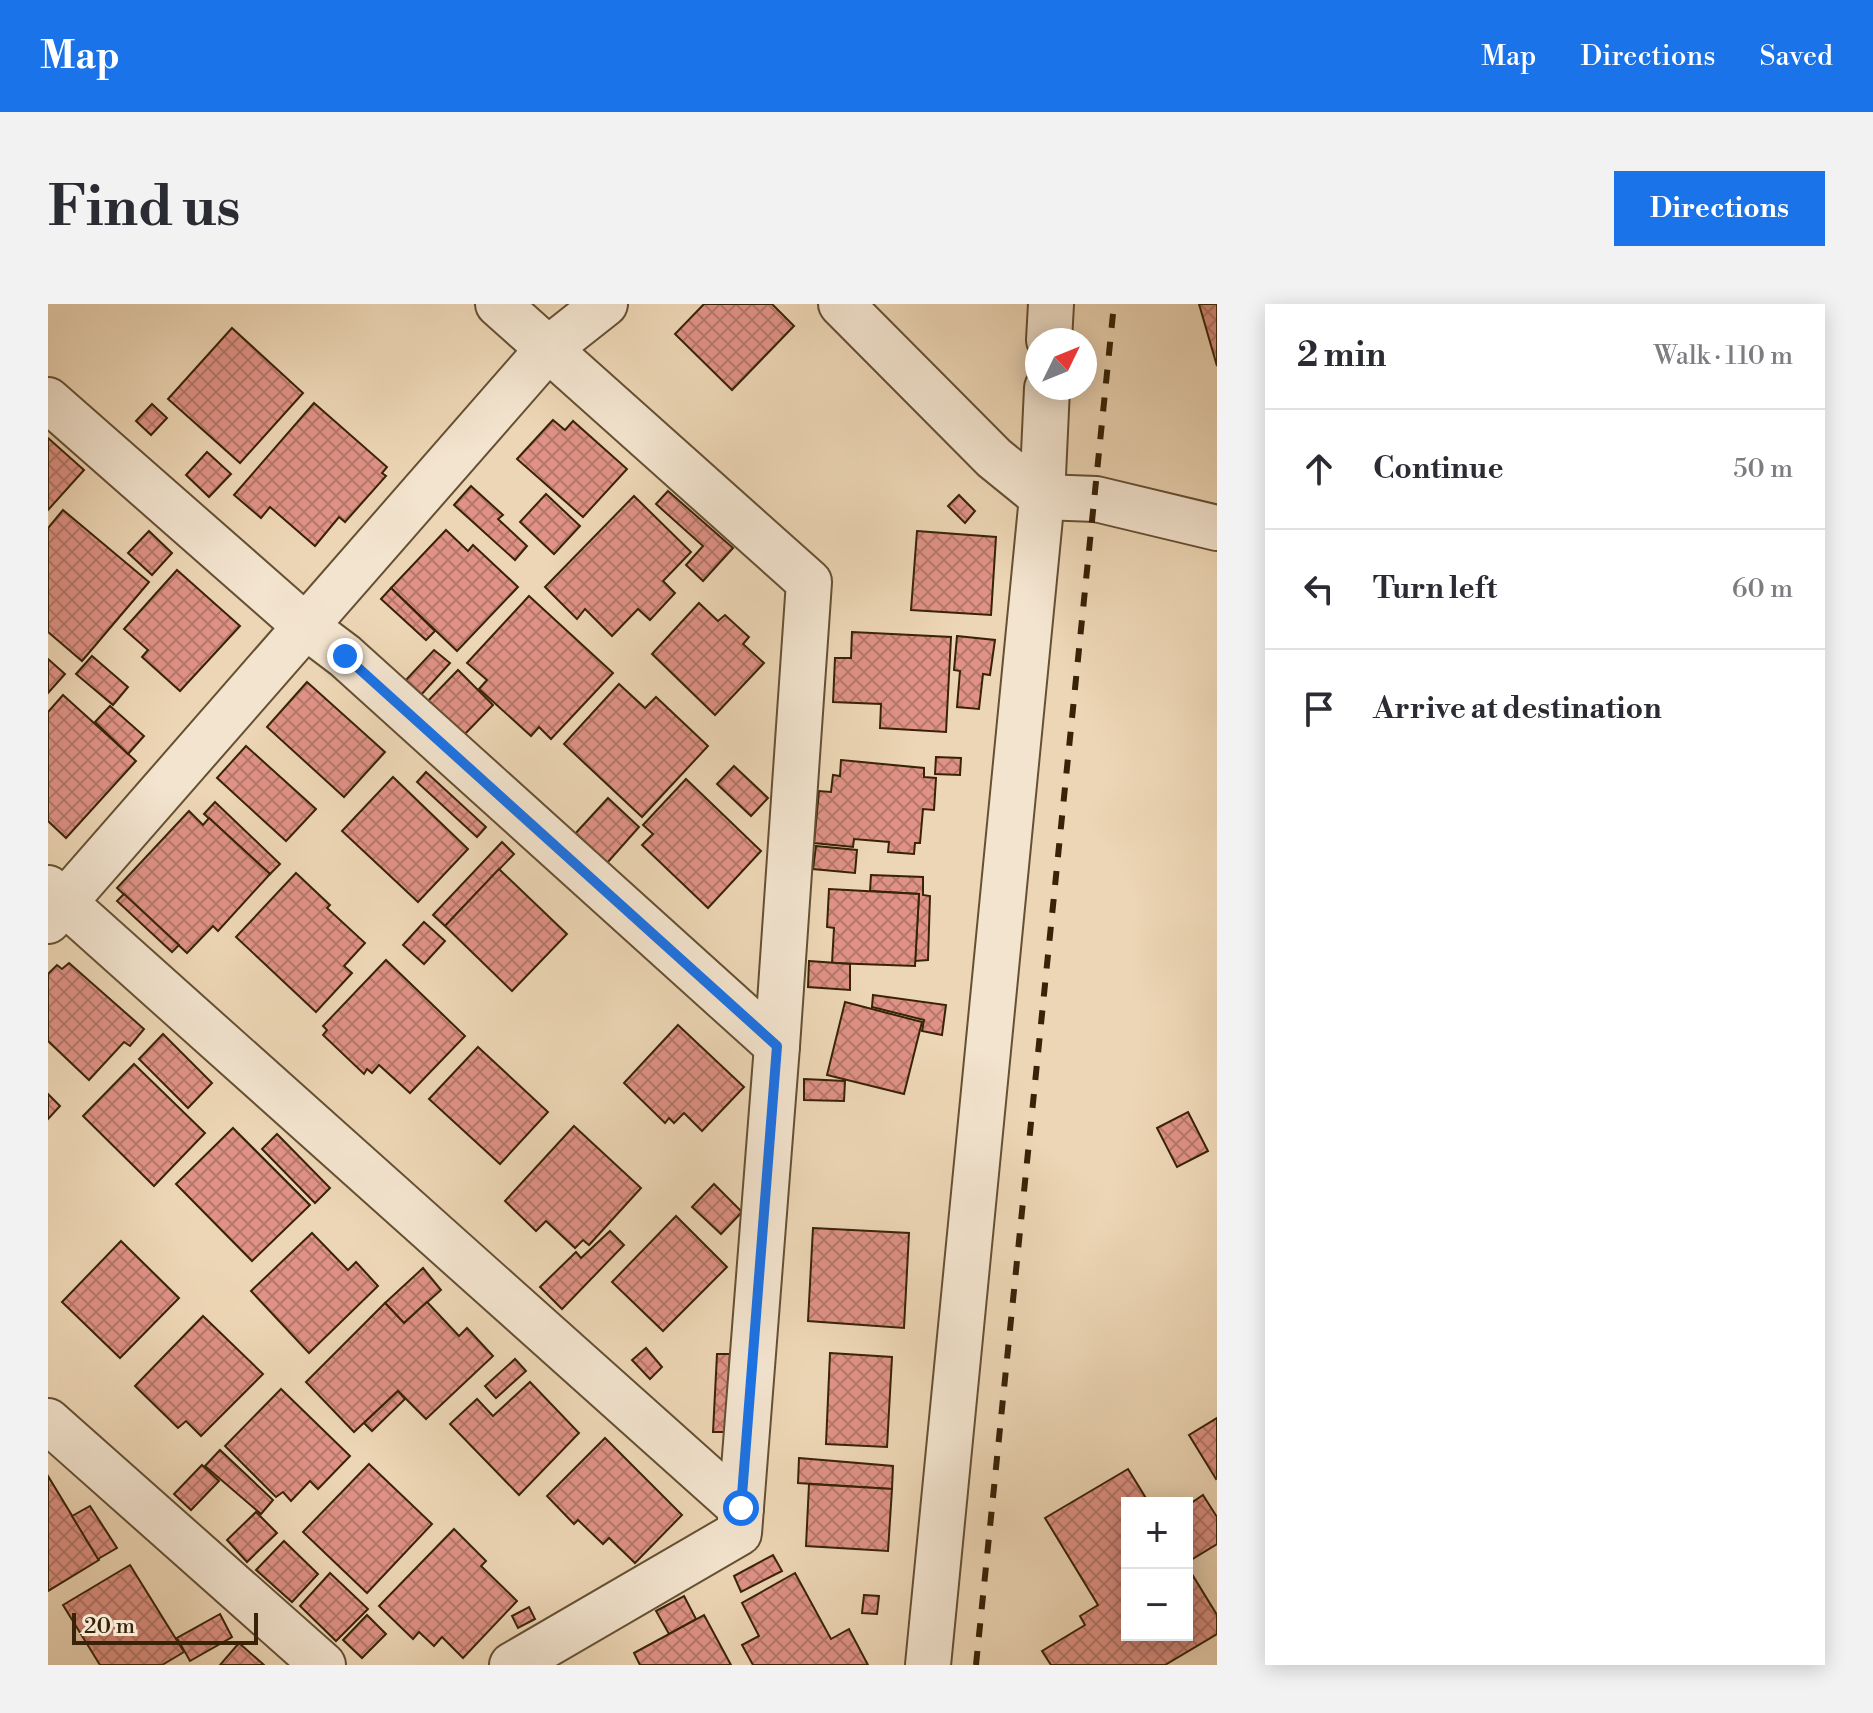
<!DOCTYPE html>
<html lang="en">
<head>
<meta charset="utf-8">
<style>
  :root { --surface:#fff; --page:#f2f2f3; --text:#2b2b33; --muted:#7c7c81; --line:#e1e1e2; --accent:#1a73e8 }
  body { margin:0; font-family:"Libre Bodoni",serif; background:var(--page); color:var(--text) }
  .controls { position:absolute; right:24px; bottom:24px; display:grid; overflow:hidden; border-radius:0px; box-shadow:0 4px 20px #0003 }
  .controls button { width:72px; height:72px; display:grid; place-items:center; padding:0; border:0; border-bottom:2px solid var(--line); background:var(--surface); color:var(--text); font:40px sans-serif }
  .compass { position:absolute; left:977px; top:24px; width:72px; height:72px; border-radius:50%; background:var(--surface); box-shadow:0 4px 20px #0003; rotate:47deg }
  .scale { position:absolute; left:24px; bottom:20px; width:186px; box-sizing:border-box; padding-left:8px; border:4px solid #382308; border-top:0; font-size:22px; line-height:28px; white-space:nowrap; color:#382308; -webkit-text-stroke:6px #f3e4cf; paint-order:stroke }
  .stop { position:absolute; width:24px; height:24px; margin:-18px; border:6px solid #1a73e8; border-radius:50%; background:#fff }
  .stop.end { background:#1a73e8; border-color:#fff; box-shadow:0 2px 8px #0008 }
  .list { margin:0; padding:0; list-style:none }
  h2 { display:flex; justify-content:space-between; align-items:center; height:104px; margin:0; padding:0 32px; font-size:34px }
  h2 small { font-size:26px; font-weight:400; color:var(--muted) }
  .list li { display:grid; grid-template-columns:52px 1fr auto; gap:24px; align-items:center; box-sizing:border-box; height:120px; padding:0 32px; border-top:2px solid var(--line) }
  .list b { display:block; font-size:30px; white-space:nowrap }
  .list em { font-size:26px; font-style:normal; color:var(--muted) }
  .icon { flex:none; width:44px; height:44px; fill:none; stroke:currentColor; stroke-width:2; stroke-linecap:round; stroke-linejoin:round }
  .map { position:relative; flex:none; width:1169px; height:1361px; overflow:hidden; border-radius:0px }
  header { display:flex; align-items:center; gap:48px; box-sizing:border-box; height:112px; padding:0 40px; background:var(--accent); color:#fff }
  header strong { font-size:38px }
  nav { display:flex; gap:44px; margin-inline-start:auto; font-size:28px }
  .intro { display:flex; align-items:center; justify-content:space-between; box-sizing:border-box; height:192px; padding:0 48px }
  h1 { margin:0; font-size:56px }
  .button { padding:20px 36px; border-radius:0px; background:var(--accent); color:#fff; font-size:28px; font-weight:700 }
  main { display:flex; gap:48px; padding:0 48px }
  aside { flex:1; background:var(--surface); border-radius:0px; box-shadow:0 4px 20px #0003 }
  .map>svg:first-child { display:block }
  .building { fill:url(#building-cross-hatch); stroke:#382308; stroke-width:2 }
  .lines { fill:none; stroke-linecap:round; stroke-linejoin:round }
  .minor-casing { stroke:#655033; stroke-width:48 }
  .minor { stroke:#f3e4cf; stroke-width:44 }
  .rail { stroke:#382308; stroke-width:6; stroke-dasharray:14 14; stroke-linecap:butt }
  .route { stroke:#1a73e8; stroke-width:10 }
</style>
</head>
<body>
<header>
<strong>Map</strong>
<nav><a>Map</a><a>Directions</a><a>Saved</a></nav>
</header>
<div class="intro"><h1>Find us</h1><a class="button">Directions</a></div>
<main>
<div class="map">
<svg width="1169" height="1361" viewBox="0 0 1169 1361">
  <defs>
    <pattern id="building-cross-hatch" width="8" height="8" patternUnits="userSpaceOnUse" patternTransform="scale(2)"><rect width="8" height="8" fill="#df9285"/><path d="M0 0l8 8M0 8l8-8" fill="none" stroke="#b6776b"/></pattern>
  </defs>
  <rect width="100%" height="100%" fill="#edd6b5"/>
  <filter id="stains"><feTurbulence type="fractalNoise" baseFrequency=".0025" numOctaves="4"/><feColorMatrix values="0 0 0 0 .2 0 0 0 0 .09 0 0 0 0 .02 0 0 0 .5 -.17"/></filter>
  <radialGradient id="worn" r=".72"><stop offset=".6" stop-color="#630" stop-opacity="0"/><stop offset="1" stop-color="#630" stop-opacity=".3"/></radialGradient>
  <g class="building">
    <polygon points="656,0 724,0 746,22 684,86 627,30"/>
    <polygon points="1151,0 1169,0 1169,62"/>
    <polygon points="184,24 255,89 192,159 120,95"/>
    <polygon points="266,99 339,163 334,169 338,172 297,218 291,213 267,242 222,203 213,214 186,191"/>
    <polygon points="104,100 119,114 103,131 88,117"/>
    <polygon points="505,116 517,126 525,117 579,165 535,213 469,155"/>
    <polygon points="0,134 36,166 0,206"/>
    <polygon points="159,148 183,170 161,193 138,171"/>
    <polygon points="423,182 455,211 450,215 479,242 467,256 406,201"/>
    <polygon points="620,187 685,244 655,277 638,261 655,242 608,200"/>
    <polygon points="498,190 532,222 506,250 472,218"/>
    <polygon points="911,191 927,207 917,219 900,202"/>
    <polygon points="586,192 643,248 615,277 627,289 602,316 590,305 564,332 537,305 529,315 497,283"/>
    <polygon points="15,206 101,278 34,357 0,328 0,224"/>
    <polygon points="398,226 420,247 425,241 470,283 409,347 343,284"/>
    <polygon points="101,227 124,249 104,271 80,249"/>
    <polygon points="869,227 948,233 943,311 863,306"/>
    <polygon points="129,266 192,322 132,387 94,353 100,346 76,325"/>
    <polygon points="343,284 387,327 378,336 333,295"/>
    <polygon points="481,292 565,369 503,435 491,423 483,432 431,385 439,376 419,359"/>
    <polygon points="651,299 670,317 677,311 701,333 695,340 716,359 667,411 604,350"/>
    <polygon points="804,328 903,333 898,428 832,424 833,400 785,398 787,354 803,354"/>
    <polygon points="909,332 947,336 942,371 935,370 931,405 909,403 912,367 906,366"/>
    <polygon points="386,346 402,359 372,392 357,377"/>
    <polygon points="44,352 80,383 65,401 28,370"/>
    <polygon points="0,355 17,370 0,389"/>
    <polygon points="410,366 445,401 414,433 378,399"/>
    <polygon points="259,378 337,448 296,493 219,423"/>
    <polygon points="571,380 597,404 608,393 660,442 594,513 516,440"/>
    <polygon points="15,391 88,457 18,534 0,517 0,408"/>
    <polygon points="62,402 96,432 80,450 47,418"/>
    <polygon points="198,442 268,505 238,537 169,474"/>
    <polygon points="888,453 913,454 912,471 887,470"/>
    <polygon points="793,456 876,464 876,473 888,474 886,506 875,505 872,539 867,539 866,550 840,548 841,538 806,535 805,543 766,539 771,487 783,488 785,471 792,472"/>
    <polygon points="686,462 720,494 703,512 669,480"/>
    <polygon points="378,468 438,523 429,533 369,478"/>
    <polygon points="345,473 420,545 370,598 294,527"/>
    <polygon points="638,475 713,547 660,604 594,541 605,530 595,521"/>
    <polygon points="560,494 591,523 559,559 526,531"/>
    <polygon points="167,498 232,560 222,570 156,510"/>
    <polygon points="141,507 155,521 161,514 222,570 170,627 165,622 139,649 69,584"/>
    <polygon points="454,538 466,550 397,622 385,611"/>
    <polygon points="768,542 809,546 807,569 765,565"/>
    <polygon points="451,565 519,630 464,687 397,622"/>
    <polygon points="248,569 282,601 279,604 317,639 296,662 304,669 268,708 188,633"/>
    <polygon points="823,571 875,573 875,591 882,592 880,656 867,657 871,590 822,587"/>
    <polygon points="781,585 871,590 867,662 784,659 786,624 779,623"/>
    <polygon points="76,590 131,641 124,648 69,597"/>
    <polygon points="376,618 397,637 376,660 355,641"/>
    <polygon points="338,656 417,732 362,789 331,761 324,769 319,765 316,770 275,731 279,726 275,722"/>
    <polygon points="761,657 802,660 802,686 760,683"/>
    <polygon points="21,659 96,725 82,742 76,738 41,776 0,737 0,670 9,661 14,665"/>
    <polygon points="825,691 898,701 894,731 874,727 876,716 824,703"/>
    <polygon points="797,698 874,718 856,790 779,771"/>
    <polygon points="630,721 696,783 654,827 636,809 626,819 621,814 617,819 576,779"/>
    <polygon points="115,730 164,779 140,804 91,755"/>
    <polygon points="430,743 500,808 452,860 381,795"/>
    <polygon points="86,760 157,829 106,882 35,812"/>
    <polygon points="756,775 797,777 796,797 756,796"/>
    <polygon points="0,790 12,802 0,815"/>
    <polygon points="1140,808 1160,847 1129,863 1109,824"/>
    <polygon points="526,822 593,884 541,941 535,936 527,944 498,917 488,927 457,897"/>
    <polygon points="185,824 262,901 204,957 128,880"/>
    <polygon points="229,830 282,884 267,899 214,845"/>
    <polygon points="666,880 694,908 673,930 644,903"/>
    <polygon points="628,912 679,963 615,1027 564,978"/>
    <polygon points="765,924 861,929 856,1024 760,1017"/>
    <polygon points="562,927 576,941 514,1005 492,983 528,948 533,954"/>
    <polygon points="264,929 300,966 308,958 330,982 261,1049 203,987"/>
    <polygon points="73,937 131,994 72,1054 14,998"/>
    <polygon points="375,964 393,986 356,1019 337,999"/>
    <polygon points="379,998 411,1032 419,1024 445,1052 378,1115 350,1087 306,1128 258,1078 337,999 356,1019"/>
    <polygon points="155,1012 215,1070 153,1132 138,1117 130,1124 87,1082"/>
    <polygon points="598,1044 614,1063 602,1075 584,1056"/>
    <polygon points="782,1049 844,1053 839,1143 778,1140"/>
    <polygon points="669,1050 682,1050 678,1128 665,1128"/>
    <polygon points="467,1055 478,1067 448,1094 437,1082"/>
    <polygon points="482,1078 531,1129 471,1191 402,1120 429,1095 445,1112"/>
    <polygon points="233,1085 302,1152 270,1185 262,1177 243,1197 235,1188 228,1193 177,1142"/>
    <polygon points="350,1087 357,1095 324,1127 316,1119"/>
    <polygon points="1169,1114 1169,1174 1168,1175 1141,1131"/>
    <polygon points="557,1134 634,1211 587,1259 561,1234 555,1240 530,1216 526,1220 499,1192"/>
    <polygon points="172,1146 225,1196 213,1210 157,1162"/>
    <polygon points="751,1154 845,1162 844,1185 750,1179"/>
    <polygon points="321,1160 384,1220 319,1289 255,1228"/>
    <polygon points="154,1161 171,1177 143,1206 126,1190"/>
    <polygon points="1080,1165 1101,1199 1079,1199 1079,1331 1139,1331 1139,1262 1169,1311 1169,1330 1117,1361 1003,1361 994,1347 1037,1321 1032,1312 1050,1301 997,1214"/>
    <polygon points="0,1172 51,1256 0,1287"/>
    <polygon points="761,1180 844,1185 840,1247 758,1242"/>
    <polygon points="1155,1191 1169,1213 1169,1240 1143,1256 1139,1251 1139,1202"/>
    <polygon points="42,1202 69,1244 50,1255 24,1212"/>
    <polygon points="208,1208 229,1229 199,1258 179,1236"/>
    <polygon points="406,1225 438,1257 433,1262 469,1297 415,1354 394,1333 386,1342 371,1328 365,1335 331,1302"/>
    <polygon points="236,1237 270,1270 244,1298 208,1266"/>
    <polygon points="725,1251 734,1267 693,1288 686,1272"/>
    <polygon points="82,1261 136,1348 114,1361 52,1361 15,1301"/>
    <polygon points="282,1269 320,1305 288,1337 252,1302"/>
    <polygon points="747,1269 783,1335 801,1325 820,1361 705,1361 694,1341 711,1332 694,1299"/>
    <polygon points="816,1291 831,1292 829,1310 814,1309"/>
    <polygon points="636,1292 648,1315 621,1330 608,1307"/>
    <polygon points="481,1303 487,1315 470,1324 464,1312"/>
    <polygon points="172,1310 184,1333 142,1357 129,1334"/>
    <polygon points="319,1311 338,1330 314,1354 295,1336"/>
    <polygon points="656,1311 683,1361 592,1361 586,1349"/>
    <polygon points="191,1339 216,1361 172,1361"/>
  </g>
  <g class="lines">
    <defs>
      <g id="minor">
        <polyline points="450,0 761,278 729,742 691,1229 464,1361"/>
        <polyline points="793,0 946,154 994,193 1048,195 1169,224"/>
        <polyline points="1001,36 1003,0"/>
        <polyline points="0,96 256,321 297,352 729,742"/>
        <polyline points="0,584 693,1204"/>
        <polyline points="0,617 500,45 557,0"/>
        <polyline points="0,1117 275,1361"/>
        <polyline points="880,1361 994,193 999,84"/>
      </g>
    </defs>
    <use href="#minor" class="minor-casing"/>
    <use href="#minor" class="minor"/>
    <polyline class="rail" points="928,1361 1066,0"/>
  </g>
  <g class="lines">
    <polyline class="route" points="297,352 729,742 693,1204"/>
  </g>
  <rect width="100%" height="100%" filter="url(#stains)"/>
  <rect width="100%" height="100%" fill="url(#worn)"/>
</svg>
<div class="controls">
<button>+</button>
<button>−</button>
</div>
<svg class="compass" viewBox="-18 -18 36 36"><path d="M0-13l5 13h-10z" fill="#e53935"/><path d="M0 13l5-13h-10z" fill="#7c7c81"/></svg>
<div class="scale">20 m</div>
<div class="stop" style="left:693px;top:1204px"></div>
<div class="stop end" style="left:297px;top:352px"></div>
</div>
<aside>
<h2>2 min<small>Walk · 110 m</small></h2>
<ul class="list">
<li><svg class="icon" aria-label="ahead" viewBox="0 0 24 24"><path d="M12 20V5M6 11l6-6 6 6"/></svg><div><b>Continue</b></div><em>50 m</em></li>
<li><svg class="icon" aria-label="left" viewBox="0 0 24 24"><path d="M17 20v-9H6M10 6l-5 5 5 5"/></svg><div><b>Turn left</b></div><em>60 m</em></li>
<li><svg class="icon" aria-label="arrive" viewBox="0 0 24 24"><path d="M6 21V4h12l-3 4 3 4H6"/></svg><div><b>Arrive at destination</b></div></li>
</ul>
</aside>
</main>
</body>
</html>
